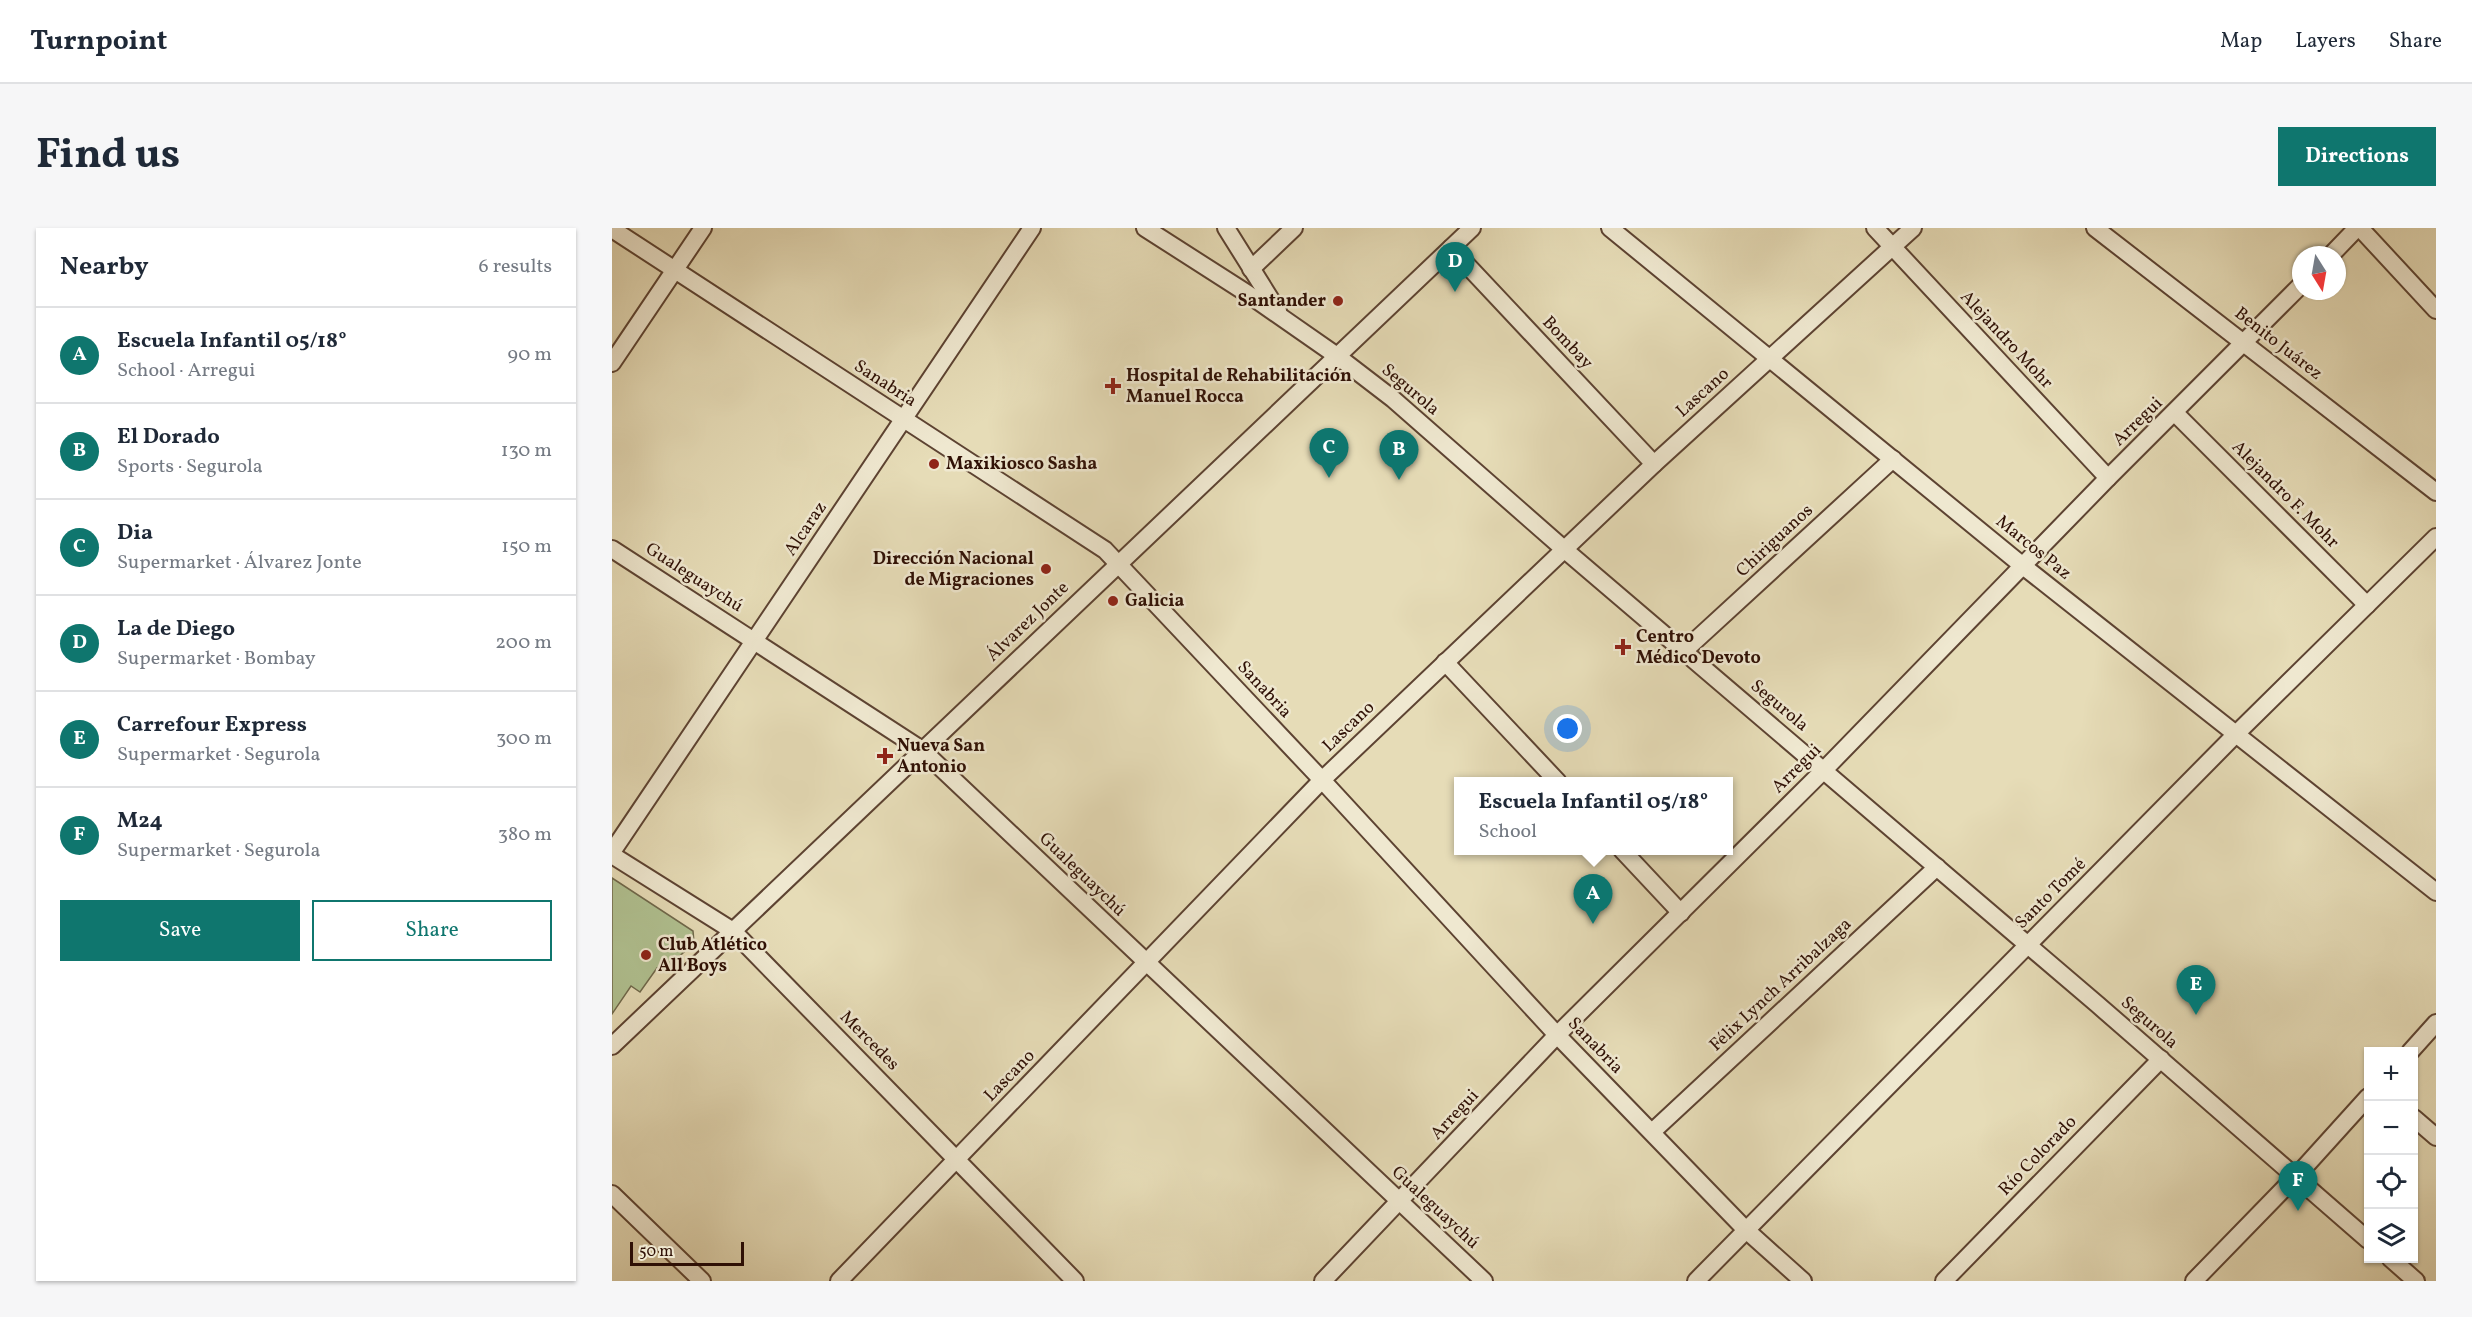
<!DOCTYPE html>
<html lang="en">
<head>
<meta charset="utf-8">
<style>
  :root { --surface:#fff; --page:#f6f6f7; --text:#1f2937; --muted:#747a83; --line:#e0e1e3; --accent:#0f766e }
  body { margin:0; font-family:Vollkorn,serif; background:var(--page); color:var(--text) }
  .controls { position:absolute; right:18px; bottom:18px; display:grid; overflow:hidden; border-radius:0px; box-shadow:0 2px 4px #0004 }
  .controls button { width:54px; height:54px; display:grid; place-items:center; padding:0; border:0; border-bottom:2px solid var(--line); background:var(--surface); color:var(--text); font:30px sans-serif }
  .compass { position:absolute; left:1680px; top:18px; width:54px; height:54px; border-radius:50%; background:var(--surface); box-shadow:0 2px 4px #0004; rotate:169deg }
  .scale { position:absolute; left:18px; bottom:15px; width:114px; box-sizing:border-box; padding-left:6px; border:3px solid #2f1005; border-top:0; font-size:16px; line-height:21px; white-space:nowrap; color:#2f1005; -webkit-text-stroke:4px #efe8d0; paint-order:stroke }
  .you { position:absolute; left:956px; top:501px; width:21px; height:21px; margin:-15px; border:4px solid #fff; border-radius:50%; background:#1a73e8; box-shadow:0 0 0 9px #1a73e833 }
  .badge { display:grid; place-items:center; width:39px; height:39px; border-radius:50%; background:var(--accent); color:#fff; font-size:20px; font-weight:700 }
  .pin { position:absolute; translate:-50% -50px; filter:drop-shadow(0 2px 3px #0008) }
  .pin::after { content:''; position:absolute; top:32px; width:21px; height:18px; background:inherit; clip-path:polygon(0 0,100% 0,50% 100%) }
  .popup { position:absolute; left:842px; top:549px; width:279px; height:78px; box-sizing:border-box; display:grid; place-content:center; border-radius:0px; background:var(--surface); filter:drop-shadow(0 2px 4px #0005); font-size:20px; white-space:nowrap; color:var(--muted) }
  .popup b { font-size:22px; color:var(--text) }
  .popup::after { content:''; position:absolute; left:50%; top:100%; margin-left:-12px; border:12px solid transparent; border-top-color:var(--surface) }
  .list { margin:0; padding:0; list-style:none }
  h2 { display:flex; justify-content:space-between; align-items:center; height:78px; margin:0; padding:0 24px; font-size:26px }
  h2 small { font-size:20px; font-weight:400; color:var(--muted) }
  .list li { display:grid; grid-template-columns:39px 1fr auto; gap:18px; align-items:center; box-sizing:border-box; height:96px; padding:0 24px; border-top:2px solid var(--line) }
  .list b { display:block; font-size:22px; white-space:nowrap }
  .list p { margin:0; font-size:20px; white-space:nowrap; color:var(--muted) }
  .list em { font-size:20px; font-style:normal; color:var(--muted) }
  .actions { display:flex; gap:12px; padding:18px 24px }
  .actions a { flex:1; padding:14px 0; border:2px solid var(--accent); border-radius:0px; text-align:center; font-size:21px; color:var(--accent) }
  .actions .main { background:var(--accent); color:#fff }
  .icon { flex:none; width:33px; height:33px; fill:none; stroke:currentColor; stroke-width:2; stroke-linecap:round; stroke-linejoin:round }
  .map { position:relative; flex:none; width:1824px; height:1053px; overflow:hidden; border-radius:0px }
  header { display:flex; align-items:center; gap:36px; box-sizing:border-box; height:84px; padding:0 30px; background:var(--surface); border-bottom:2px solid var(--line) }
  header strong { font-size:28px }
  nav { display:flex; gap:33px; margin-inline-start:auto; font-size:21px }
  .intro { display:flex; align-items:center; justify-content:space-between; box-sizing:border-box; height:144px; padding:0 36px }
  h1 { margin:0; font-size:42px }
  .button { padding:15px 27px; border-radius:0px; background:var(--accent); color:#fff; font-size:21px; font-weight:700 }
  main { display:flex; gap:36px; padding:0 36px }
  aside { flex:1; background:var(--surface); border-radius:0px; box-shadow:0 2px 4px #0004 }
  .map>svg:first-child { display:block }
  .garden { fill:#b1c292; stroke:#70694c; stroke-width:1.5 }
  .lines { fill:none; stroke-linecap:round; stroke-linejoin:round }
  .minor-casing { stroke:#5d4332; stroke-width:20 }
  .minor { stroke:#efe8d0; stroke-width:16 }
  .poi-dot { fill:#8f2418; stroke:#efe8d0; stroke-width:2 }
  .labels { text-anchor:middle; dominant-baseline:central; stroke-width:5; stroke-linejoin:round; paint-order:stroke }
  .poi-label { font-size:18px; font-weight:bold; fill:#2f1005; stroke:#efe8d0; text-anchor:start }
  .street-label { font-size:18px; fill:#2f1005; stroke:#efe8d0 }
</style>
</head>
<body>
<header>
<strong>Turnpoint</strong>
<nav><a>Map</a><a>Layers</a><a>Share</a></nav>
</header>
<div class="intro"><h1>Find us</h1><a class="button">Directions</a></div>
<main>
<aside>
<h2>Nearby<small>6 results</small></h2>
<ul class="list">
<li><span class="badge">A</span><div><b>Escuela Infantil 05/18°</b><p>School · Arregui</p></div><em>90 m</em></li>
<li><span class="badge">B</span><div><b>El Dorado</b><p>Sports · Segurola</p></div><em>130 m</em></li>
<li><span class="badge">C</span><div><b>Dia</b><p>Supermarket · Álvarez Jonte</p></div><em>150 m</em></li>
<li><span class="badge">D</span><div><b>La de Diego</b><p>Supermarket · Bombay</p></div><em>200 m</em></li>
<li><span class="badge">E</span><div><b>Carrefour Express</b><p>Supermarket · Segurola</p></div><em>300 m</em></li>
<li><span class="badge">F</span><div><b>M24</b><p>Supermarket · Segurola</p></div><em>380 m</em></li>
</ul>
<div class="actions"><a class="main">Save</a><a>Share</a></div>
</aside>
<div class="map">
<svg width="1824" height="1053" viewBox="0 0 1824 1053">
  <rect width="100%" height="100%" fill="#e6dcb7"/>
  <filter id="stains"><feTurbulence type="fractalNoise" baseFrequency=".00333" numOctaves="4"/><feColorMatrix values="0 0 0 0 .2 0 0 0 0 .09 0 0 0 0 .02 0 0 0 .5 -.17"/></filter>
  <radialGradient id="worn" r=".72"><stop offset=".6" stop-color="#630" stop-opacity="0"/><stop offset="1" stop-color="#630" stop-opacity=".3"/></radialGradient>
  <polygon class="garden" points="0,650 81,703 82,715 51,743 45,740 28,764 19,758 0,786"/>
  <g class="lines">
    <defs>
      <g id="minor">
        <polyline points="533,0 636,66 725,128 781,171 953,322 1485,776 1756,1012"/>
        <polyline points="614,0 666,83"/>
        <polyline points="998,0 1411,338 1824,664"/>
        <polyline points="1263,0 1496,250"/>
        <polyline points="1483,0 1824,264"/>
        <polyline points="1748,0 1824,82"/>
        <polyline points="0,1 493,322 710,552 945,807 1133,1001 1191,1053"/>
        <polyline points="839,20 1042,236"/>
        <polyline points="1719,27 1745,0"/>
        <polyline points="639,41 682,0"/>
        <polyline points="0,135 91,0"/>
        <polyline points="1563,185 1755,377"/>
        <polyline points="0,321 310,522 872,1053"/>
        <polyline points="1072,423 1281,231"/>
        <polyline points="833,434 946,554"/>
        <polyline points="1010,622 1069,685"/>
        <polyline points="0,624 420,0"/>
        <polyline points="0,627 121,703 463,1053"/>
        <polyline points="0,818 860,0"/>
        <polyline points="1798,824 1824,795"/>
        <polyline points="1802,890 1824,909"/>
        <polyline points="1040,904 1325,639"/>
        <polyline points="0,966 90,1053"/>
        <polyline points="1778,1030 1804,1053"/>
        <polyline points="227,1053 710,552 1042,236 1301,0"/>
        <polyline points="711,1053 945,807 1212,542 1496,250 1689,57"/>
        <polyline points="1084,1053 1624,506 1824,309"/>
        <polyline points="1332,1053 1549,831"/>
        <polyline points="1582,1053 1690,942 1756,869"/>
      </g>
    </defs>
    <use href="#minor" class="minor-casing"/>
    <use href="#minor" class="minor"/>
  </g>
  <g class="poi-dot">
    <circle cx="726" cy="73" r="6"/>
    <path d="M498 149h6v6h6v6h-6v6h-6v-6h-6v-6h6z"/>
    <circle cx="322" cy="236" r="6"/>
    <circle cx="434" cy="341" r="6"/>
    <circle cx="501" cy="373" r="6"/>
    <path d="M1008 410h6v6h6v6h-6v6h-6v-6h-6v-6h6z"/>
    <path d="M270 519h6v6h6v6h-6v6h-6v-6h-6v-6h6z"/>
    <circle cx="34" cy="727" r="6"/>
  </g>
  <g class="labels">
    <g class="poi-label">
      <text x="714" y="73" text-anchor="end">Santander</text>
      <text x="514" y="148">Hospital de Rehabilitación<tspan x="514" dy="21">Manuel Rocca</tspan></text>
      <text x="334" y="236">Maxikiosco Sasha</text>
      <text x="422" y="331" text-anchor="end">Dirección Nacional<tspan x="422" dy="21">de Migraciones</tspan></text>
      <text x="513" y="373">Galicia</text>
      <text x="1024" y="409">Centro<tspan x="1024" dy="21">Médico Devoto</tspan></text>
      <text x="285" y="518">Nueva San<tspan x="285" dy="21">Antonio</tspan></text>
      <text x="46" y="717">Club Atlético<tspan x="46" dy="21">All Boys</tspan></text>
    </g>
    <g class="street-label">
      <text transform="translate(1394 112) rotate(47)">Alejandro Mohr</text>
      <text transform="translate(955 115) rotate(47)">Bombay</text>
      <text transform="translate(1666 116) rotate(38)">Benito Juárez</text>
      <text transform="translate(273 156) rotate(33)">Sanabria</text>
      <text transform="translate(798 162) rotate(40)">Segurola</text>
      <text transform="translate(1091 165) rotate(-42)">Lascano</text>
      <text transform="translate(1526 194) rotate(-44)">Arregui</text>
      <text transform="translate(1673 267) rotate(45)">Alejandro F. Mohr</text>
      <text transform="translate(194 301) rotate(-56)">Alcaraz</text>
      <text transform="translate(1163 313) rotate(-43)">Chiriguanos</text>
      <text transform="translate(1421 320) rotate(39)">Marcos Paz</text>
      <text transform="translate(82 350) rotate(33)">Gualeguaychú</text>
      <text transform="translate(416 394) rotate(-44)">Álvarez Jonte</text>
      <text transform="translate(652 462) rotate(47)">Sanabria</text>
      <text transform="translate(1167 478) rotate(40)">Segurola</text>
      <text transform="translate(737 499) rotate(-44)">Lascano</text>
      <text transform="translate(1185 541) rotate(-45)">Arregui</text>
      <text transform="translate(470 647) rotate(44)">Gualeguaychú</text>
      <text transform="translate(1439 666) rotate(-45)">Santo Tomé</text>
      <text transform="translate(1169 757) rotate(-43)">Félix Lynch Arribalzaga</text>
      <text transform="translate(1537 795) rotate(41)">Segurola</text>
      <text transform="translate(257 813) rotate(45)">Mercedes</text>
      <text transform="translate(983 818) rotate(46)">Sanabria</text>
      <text transform="translate(398 848) rotate(-46)">Lascano</text>
      <text transform="translate(843 887) rotate(-47)">Arregui</text>
      <text transform="translate(1426 928) rotate(-46)">Río Colorado</text>
      <text transform="translate(823 980) rotate(43)">Gualeguaychú</text>
    </g>
  </g>
  <rect width="100%" height="100%" filter="url(#stains)"/>
  <rect width="100%" height="100%" fill="url(#worn)"/>
</svg>
<div class="controls">
<button>+</button>
<button>−</button>
<button><svg class="icon" aria-label="locate" viewBox="0 0 24 24"><circle cx="12" cy="12" r="6"/><path d="M12 2v4M12 18v4M2 12h4M18 12h4"/></svg></button>
<button><svg class="icon" aria-label="layers" viewBox="0 0 24 24"><path d="M12 4l9 5-9 5-9-5zM3 14l9 5 9-5"/></svg></button>
</div>
<svg class="compass" viewBox="-18 -18 36 36"><path d="M0-13l5 13h-10z" fill="#e53935"/><path d="M0 13l5-13h-10z" fill="#747a83"/></svg>
<div class="scale">50 m</div>
<div class="you"></div>
<div class="pin badge" style="left:981px;top:696px">A</div>
<div class="popup"><b>Escuela Infantil 05/18°</b>School</div>
<div class="pin badge" style="left:787px;top:252px">B</div>
<div class="pin badge" style="left:717px;top:250px">C</div>
<div class="pin badge" style="left:843px;top:64px">D</div>
<div class="pin badge" style="left:1584px;top:787px">E</div>
<div class="pin badge" style="left:1686px;top:983px">F</div>
</div>
</main>
</body>
</html>
